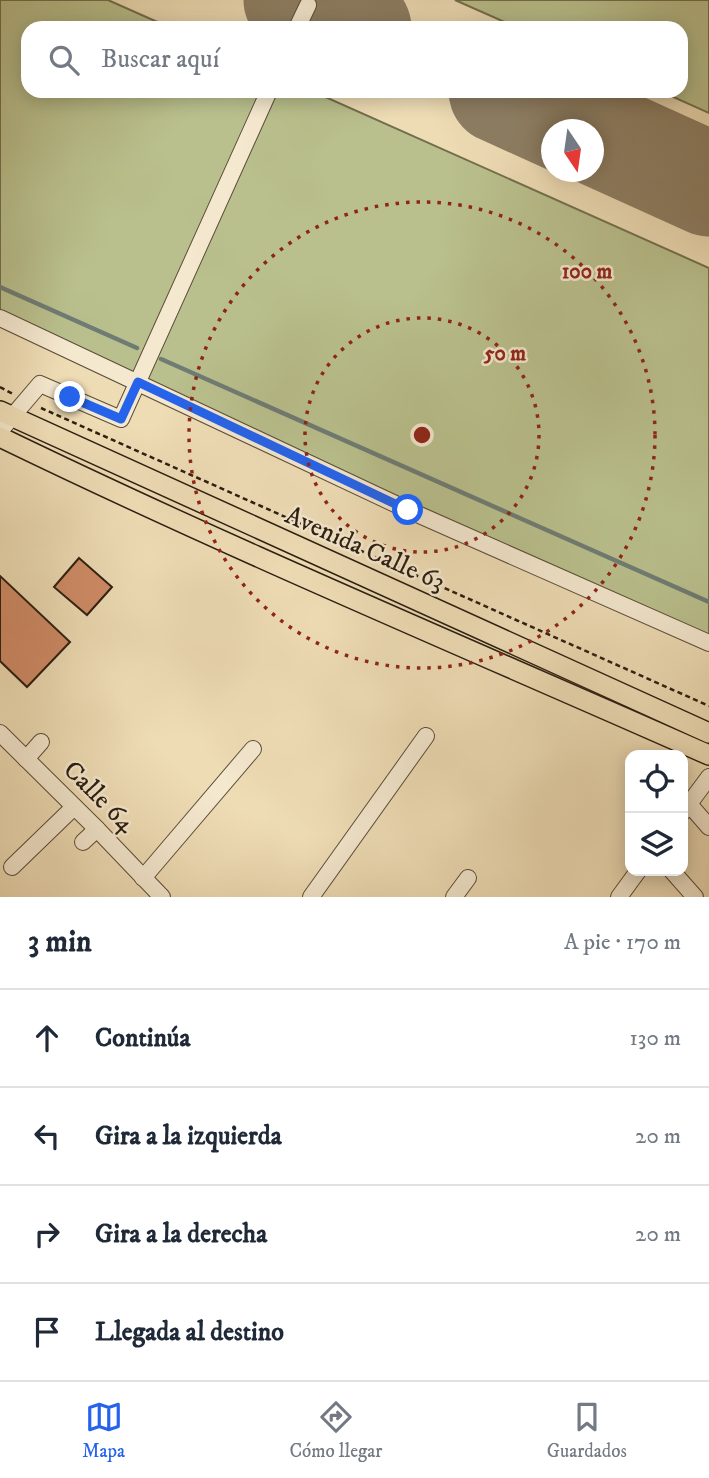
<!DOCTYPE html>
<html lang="es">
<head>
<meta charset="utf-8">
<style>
  :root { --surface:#fff; --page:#f2f2f3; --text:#1f2937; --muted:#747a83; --line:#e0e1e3; --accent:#2563eb }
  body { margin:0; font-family:"IM FELL DW Pica",serif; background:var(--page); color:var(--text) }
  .controls { position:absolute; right:21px; bottom:21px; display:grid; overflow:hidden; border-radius:14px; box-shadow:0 4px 18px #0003 }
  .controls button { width:63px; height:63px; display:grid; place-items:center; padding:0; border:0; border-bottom:2px solid var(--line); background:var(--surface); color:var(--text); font:35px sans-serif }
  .compass { position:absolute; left:541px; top:119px; width:63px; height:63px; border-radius:50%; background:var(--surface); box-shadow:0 4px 18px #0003; rotate:167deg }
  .stop { position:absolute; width:21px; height:21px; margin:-16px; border:5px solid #2563eb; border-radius:50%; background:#fff }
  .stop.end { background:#2563eb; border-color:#fff; box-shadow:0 2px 7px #0008 }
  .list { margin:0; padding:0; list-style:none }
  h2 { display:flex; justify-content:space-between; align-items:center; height:91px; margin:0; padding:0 28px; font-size:30px }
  h2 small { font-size:23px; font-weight:400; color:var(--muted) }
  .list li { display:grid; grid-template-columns:46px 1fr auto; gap:21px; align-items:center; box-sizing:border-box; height:98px; padding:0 28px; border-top:2px solid var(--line) }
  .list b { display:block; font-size:26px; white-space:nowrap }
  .list em { font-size:23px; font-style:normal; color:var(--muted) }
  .icon { flex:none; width:38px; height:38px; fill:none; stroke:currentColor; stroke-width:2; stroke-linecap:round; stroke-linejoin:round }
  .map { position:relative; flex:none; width:709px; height:897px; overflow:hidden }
  .search { position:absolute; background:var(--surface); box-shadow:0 4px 18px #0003; left:21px; right:21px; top:21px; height:77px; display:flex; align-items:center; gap:18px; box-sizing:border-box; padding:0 24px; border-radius:21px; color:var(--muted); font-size:26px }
  .sheet { height:483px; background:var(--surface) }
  nav { display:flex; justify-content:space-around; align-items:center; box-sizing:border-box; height:98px; border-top:2px solid var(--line); background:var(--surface); font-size:19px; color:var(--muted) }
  nav a { display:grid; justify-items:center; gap:4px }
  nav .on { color:var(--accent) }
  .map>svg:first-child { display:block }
  .green { fill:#b9c08d; stroke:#726f4e; stroke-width:2 }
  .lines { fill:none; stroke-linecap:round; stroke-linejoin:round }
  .stream { stroke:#6f7c74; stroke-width:4.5 }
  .runway { stroke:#8c7d62; stroke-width:105 }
  .building { fill:#cf8b66; stroke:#2b1e10; stroke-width:2 }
  .minor-casing { stroke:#5c4e39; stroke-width:18 }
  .major-casing { stroke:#2b1e10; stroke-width:22 }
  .path { stroke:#2b1e10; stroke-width:2.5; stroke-dasharray:5 3.5; stroke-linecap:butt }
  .minor { stroke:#f4e8cf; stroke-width:16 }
  .major { stroke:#eedcb5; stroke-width:19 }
  .route { stroke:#2563eb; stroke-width:9 }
  .ring { fill:none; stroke:#8f2418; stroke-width:3.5; stroke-dasharray:3.5 7 }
  .labels { text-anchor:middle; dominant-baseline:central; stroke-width:5; stroke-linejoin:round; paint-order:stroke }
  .street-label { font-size:26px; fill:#2b1e10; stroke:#f4e8cf }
  .centre { fill:#8f2418; stroke:#f4e8cf; stroke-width:3.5 }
  .ring-label { font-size:21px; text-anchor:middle; font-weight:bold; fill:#8f2418; stroke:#f4e8cf; stroke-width:5; stroke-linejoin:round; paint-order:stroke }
</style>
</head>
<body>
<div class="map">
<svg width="709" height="897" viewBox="0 0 709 897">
  <rect width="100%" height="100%" fill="#eedcb5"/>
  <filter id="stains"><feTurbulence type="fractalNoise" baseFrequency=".00286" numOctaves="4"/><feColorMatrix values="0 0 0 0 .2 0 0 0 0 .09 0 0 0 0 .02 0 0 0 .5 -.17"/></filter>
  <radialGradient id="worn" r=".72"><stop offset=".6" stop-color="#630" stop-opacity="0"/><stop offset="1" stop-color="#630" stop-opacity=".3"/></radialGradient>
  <g class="green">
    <polygon points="0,0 108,0 171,28 28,28 28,91 312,91 709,268 709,635 390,493 0,312"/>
    <polygon points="455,0 709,0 709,113 660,91 681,91 681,28 518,28"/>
  </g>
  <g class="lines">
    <g class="stream">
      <polyline points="0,287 137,348"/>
      <polyline points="161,359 709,602"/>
    </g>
    <g class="runway">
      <polyline points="296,0 359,28"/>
      <polyline points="501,91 587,130"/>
      <polyline points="594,132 709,184"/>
    </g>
  </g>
  <g class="building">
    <polygon points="79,558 112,587 87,615 54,587"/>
    <polygon points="0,576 70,642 27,687 0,661"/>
  </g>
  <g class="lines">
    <defs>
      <g id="minor">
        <polyline points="297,28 308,5"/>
        <polyline points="0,318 408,510 709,643"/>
        <polyline points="0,431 40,384 121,419 269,91"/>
        <polyline points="0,733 97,829 162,897"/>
        <polyline points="26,759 41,742"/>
        <polyline points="689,804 709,827"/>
        <polyline points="683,812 709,777"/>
        <polyline points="83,842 97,829"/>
        <polyline points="12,867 74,807"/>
        <polyline points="672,871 695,897"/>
        <polyline points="143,878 253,749"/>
        <polyline points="311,897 426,736"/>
        <polyline points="454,897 468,878"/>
        <polyline points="619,897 638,871"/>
      </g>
      <g id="major">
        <polyline points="0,411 709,733"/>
        <path d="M0,437C233,550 472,650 709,755"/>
      </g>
    </defs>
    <use href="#minor" class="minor-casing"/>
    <use href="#major" class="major-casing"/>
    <g class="path">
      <polyline points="0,387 13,394"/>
      <polyline points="41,408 709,706"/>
    </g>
    <use href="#minor" class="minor"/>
    <use href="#major" class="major"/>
  </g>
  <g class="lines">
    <polyline class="route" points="70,397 121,419 138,382 408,510"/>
  </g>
  <g class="ring">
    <circle cx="422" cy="435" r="117"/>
    <circle cx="422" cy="435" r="233"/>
  </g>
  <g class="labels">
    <g class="street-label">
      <text transform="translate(365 549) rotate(24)">Avenida Calle 63</text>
      <text transform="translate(99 797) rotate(45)">Calle 64</text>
    </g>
  </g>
  <circle cx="422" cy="435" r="10" class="centre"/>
  <g class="ring-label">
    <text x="587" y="278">100 m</text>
    <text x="505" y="360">50 m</text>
  </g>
  <rect width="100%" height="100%" filter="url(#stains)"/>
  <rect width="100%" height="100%" fill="url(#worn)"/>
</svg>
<div class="controls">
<button><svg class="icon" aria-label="locate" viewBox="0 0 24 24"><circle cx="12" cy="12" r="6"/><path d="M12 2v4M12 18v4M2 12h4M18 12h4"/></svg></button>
<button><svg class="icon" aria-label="layers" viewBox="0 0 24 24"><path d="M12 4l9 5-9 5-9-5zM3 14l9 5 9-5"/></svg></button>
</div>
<svg class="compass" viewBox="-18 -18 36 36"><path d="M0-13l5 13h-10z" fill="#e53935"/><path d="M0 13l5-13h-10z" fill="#747a83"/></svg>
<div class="stop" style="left:408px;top:510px"></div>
<div class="stop end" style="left:70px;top:397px"></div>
<div class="search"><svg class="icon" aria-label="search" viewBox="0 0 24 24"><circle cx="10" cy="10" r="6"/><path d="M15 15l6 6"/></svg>Buscar aquí</div>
</div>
<section class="sheet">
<h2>3 min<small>A pie · 170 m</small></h2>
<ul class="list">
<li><svg class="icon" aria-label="ahead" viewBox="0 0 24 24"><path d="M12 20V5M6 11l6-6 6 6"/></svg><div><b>Continúa</b></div><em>130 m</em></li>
<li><svg class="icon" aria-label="left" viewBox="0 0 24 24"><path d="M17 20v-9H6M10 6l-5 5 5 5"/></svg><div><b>Gira a la izquierda</b></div><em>20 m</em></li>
<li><svg class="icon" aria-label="right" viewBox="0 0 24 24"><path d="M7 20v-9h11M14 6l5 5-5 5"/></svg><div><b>Gira a la derecha</b></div><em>20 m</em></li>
<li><svg class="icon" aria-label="arrive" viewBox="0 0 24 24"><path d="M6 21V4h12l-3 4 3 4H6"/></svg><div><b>Llegada al destino</b></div></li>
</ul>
</section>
<nav>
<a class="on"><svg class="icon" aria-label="map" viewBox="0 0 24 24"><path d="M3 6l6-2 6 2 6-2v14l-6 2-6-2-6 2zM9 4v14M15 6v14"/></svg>Mapa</a>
<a><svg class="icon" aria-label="directions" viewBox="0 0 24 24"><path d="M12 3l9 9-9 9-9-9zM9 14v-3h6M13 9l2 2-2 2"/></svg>Cómo llegar</a>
<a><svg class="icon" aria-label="saved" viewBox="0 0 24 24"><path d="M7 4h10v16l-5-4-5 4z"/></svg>Guardados</a>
</nav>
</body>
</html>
